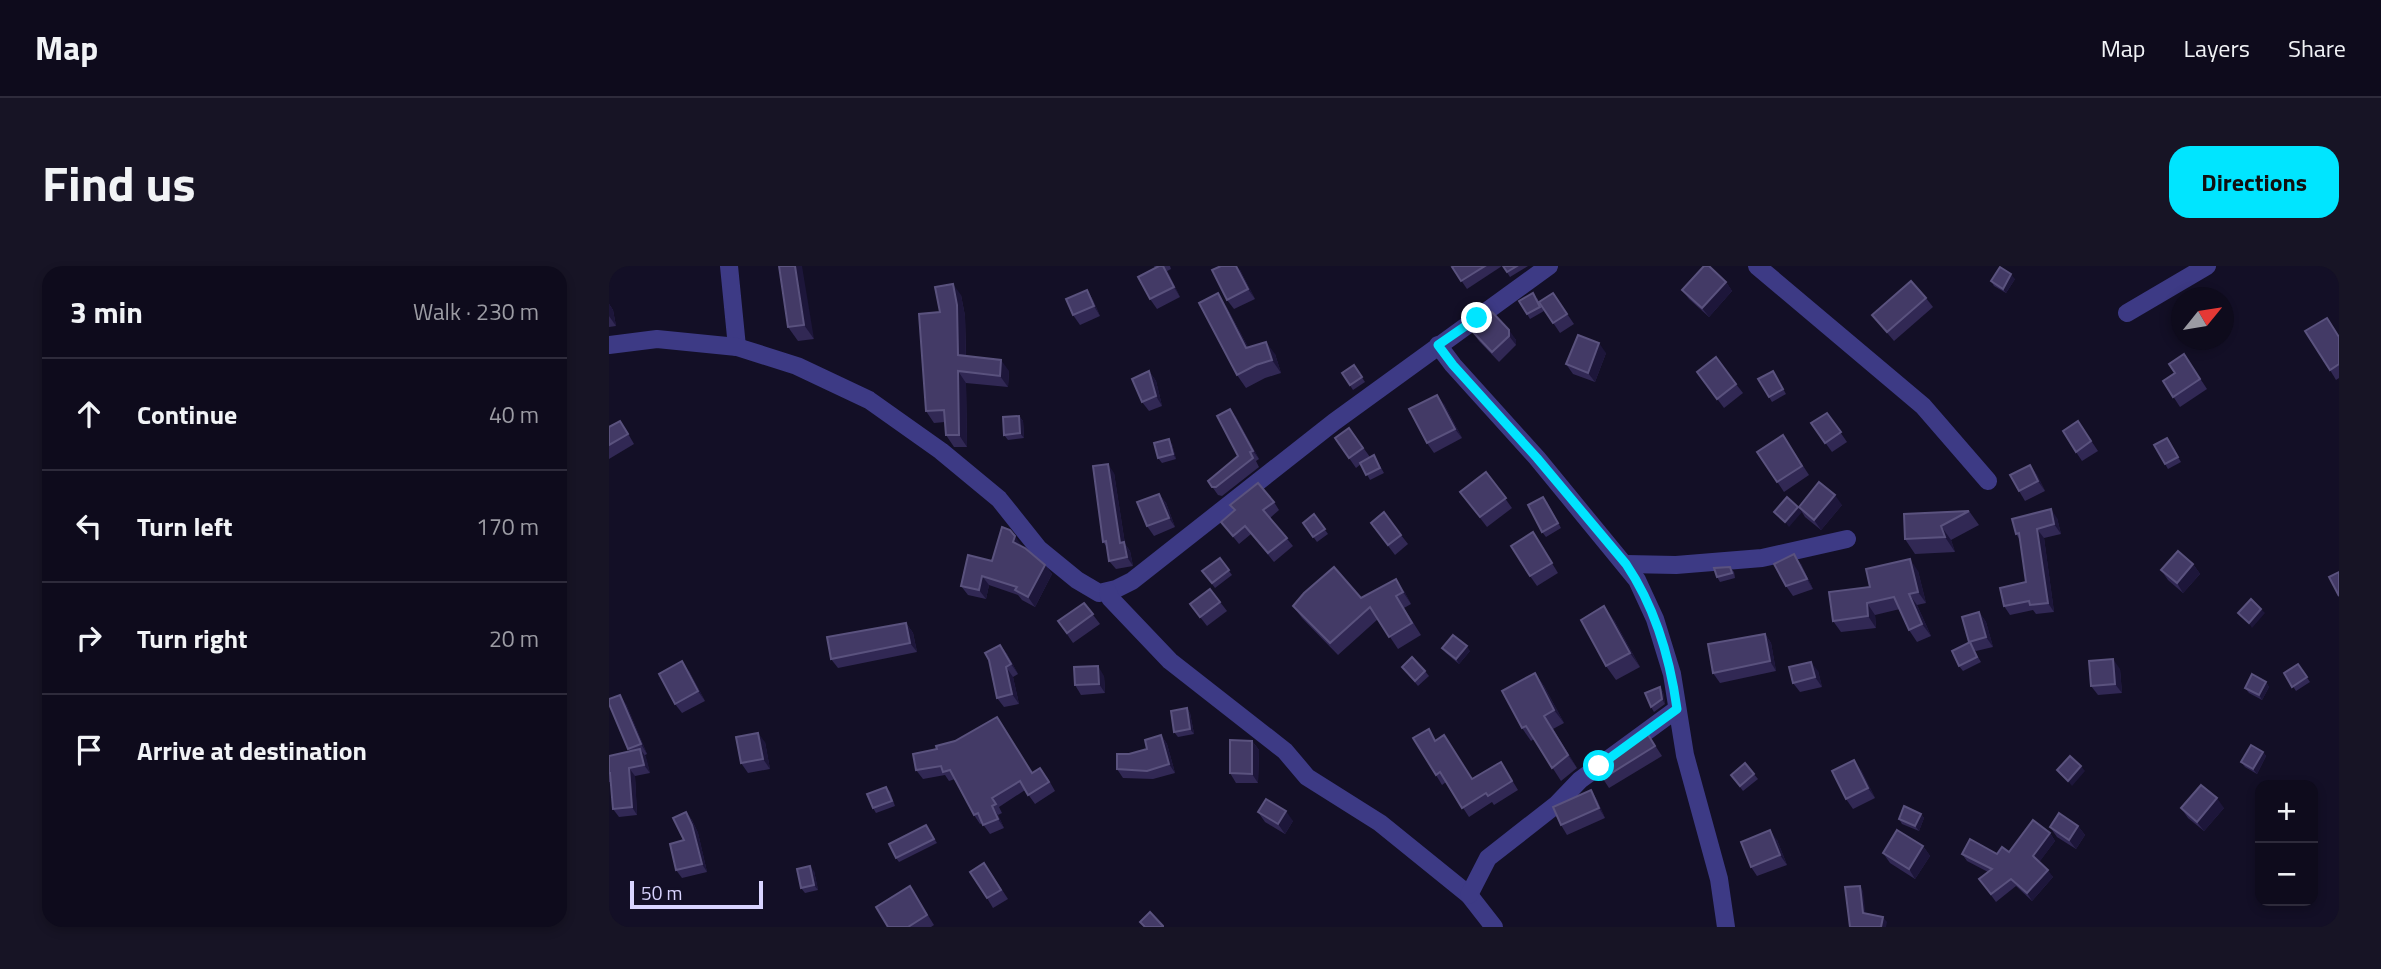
<!DOCTYPE html>
<html lang="en">
<head>
<meta charset="utf-8">
<style>
  :root { --surface:#0e0b1c; --page:#171425; --text:#f1f3f6; --muted:#9b9ba3; --line:#2e2b3b; --accent:#00e5ff }
  body { margin:0; font-family:"Titillium Web",sans-serif; background:var(--page); color:var(--text) }
  .controls { position:absolute; right:21px; bottom:21px; display:grid; overflow:hidden; border-radius:14px; box-shadow:0 4px 10px #0003 }
  .controls button { width:63px; height:63px; display:grid; place-items:center; padding:0; border:0; border-bottom:2px solid var(--line); background:var(--surface); color:var(--text); font:35px sans-serif }
  .compass { position:absolute; left:1562px; top:21px; width:63px; height:63px; border-radius:50%; background:var(--surface); box-shadow:0 4px 10px #0003; rotate:60deg }
  .scale { position:absolute; left:21px; bottom:18px; width:133px; box-sizing:border-box; padding-left:7px; border:4px solid #d9d4ff; border-top:0; font-size:19px; line-height:24px; white-space:nowrap; color:#d9d4ff; -webkit-text-stroke:5px #130f26; paint-order:stroke }
  .stop { position:absolute; width:21px; height:21px; margin:-16px; border:5px solid #00e5ff; border-radius:50%; background:#fff }
  .stop.end { background:#00e5ff; border-color:#fff; box-shadow:0 2px 7px #0008 }
  .list { margin:0; padding:0; list-style:none }
  h2 { display:flex; justify-content:space-between; align-items:center; height:91px; margin:0; padding:0 28px; font-size:30px }
  h2 small { font-size:23px; font-weight:400; color:var(--muted) }
  .list li { display:grid; grid-template-columns:46px 1fr auto; gap:21px; align-items:center; box-sizing:border-box; height:112px; padding:0 28px; border-top:2px solid var(--line) }
  .list b { display:block; font-size:26px; white-space:nowrap }
  .list em { font-size:23px; font-style:normal; color:var(--muted) }
  .icon { flex:none; width:38px; height:38px; fill:none; stroke:currentColor; stroke-width:2; stroke-linecap:round; stroke-linejoin:round }
  .map { position:relative; flex:none; width:1730px; height:661px; overflow:hidden; border-radius:21px }
  header { display:flex; align-items:center; gap:42px; box-sizing:border-box; height:98px; padding:0 35px; background:var(--surface); border-bottom:2px solid var(--line) }
  header strong { font-size:33px }
  nav { display:flex; gap:38px; margin-inline-start:auto; font-size:24px }
  .intro { display:flex; align-items:center; justify-content:space-between; box-sizing:border-box; height:168px; padding:0 42px }
  h1 { margin:0; font-size:49px }
  .button { padding:18px 32px; border-radius:21px; background:var(--accent); color:#111; font-size:24px; font-weight:700 }
  main { display:flex; gap:42px; padding:0 42px }
  aside { flex:1; background:var(--surface); border-radius:21px; box-shadow:0 4px 10px #0003 }
  .map>svg:first-child { display:block }
  .lines { fill:none; stroke-linecap:round; stroke-linejoin:round }
  .minor { stroke:#3d3a85; stroke-width:18 }
  .wall { fill:#312854 }
  .shaded-wall { fill:#1d163a }
  .building { fill:#433a66; stroke:#5a527e; stroke-width:2 }
  .route { stroke:#00e5ff; stroke-width:9 }
</style>
</head>
<body>
<header>
<strong>Map</strong>
<nav><a>Map</a><a>Layers</a><a>Share</a></nav>
</header>
<div class="intro"><h1>Find us</h1><a class="button">Directions</a></div>
<main>
<aside>
<h2>3 min<small>Walk · 230 m</small></h2>
<ul class="list">
<li><svg class="icon" aria-label="ahead" viewBox="0 0 24 24"><path d="M12 20V5M6 11l6-6 6 6"/></svg><div><b>Continue</b></div><em>40 m</em></li>
<li><svg class="icon" aria-label="left" viewBox="0 0 24 24"><path d="M17 20v-9H6M10 6l-5 5 5 5"/></svg><div><b>Turn left</b></div><em>170 m</em></li>
<li><svg class="icon" aria-label="right" viewBox="0 0 24 24"><path d="M7 20v-9h11M14 6l5 5-5 5"/></svg><div><b>Turn right</b></div><em>20 m</em></li>
<li><svg class="icon" aria-label="arrive" viewBox="0 0 24 24"><path d="M6 21V4h12l-3 4 3 4H6"/></svg><div><b>Arrive at destination</b></div></li>
</ul>
</aside>
<div class="map">
<svg width="1730" height="661" viewBox="0 0 1730 661">
  <rect width="100%" height="100%" fill="#130f26"/>
  <g class="lines">
    <g class="minor">
      <polyline points="120,0 128,81"/>
      <polyline points="1148,0 1314,140 1379,215"/>
      <polyline points="1518,47 1598,0"/>
      <polyline points="0,79 48,73 128,81 188,100 260,134 332,185 390,233 430,283 468,314 490,327 507,323 523,315 725,156 940,0"/>
      <polyline points="829,79 844,99 928,192 1028,314 1046,353 1063,408 1076,489 1110,613 1117,661"/>
      <polyline points="1017,298 1067,299 1153,292 1238,273"/>
      <polyline points="499,326 501,332 561,395 676,485 698,511 771,557 860,629 885,661"/>
      <polyline points="860,629 879,592 948,538 971,514 1068,443"/>
    </g>
  </g>
  <g class="wall">
    <polygon points="170,0 205,73 189,75 179,61"/>
    <polygon points="545,0 561,0 562,3 558,5 571,31 548,43 541,33 546,2"/>
    <polygon points="845,0 893,0 858,23 843,1"/>
    <polygon points="894,0 919,0 901,11"/>
    <polygon points="631,4 646,33 625,43 618,34"/>
    <polygon points="1406,13 1397,27 1385,20 1382,15"/>
    <polygon points="1117,16 1123,25 1100,51 1080,33 1073,24"/>
    <polygon points="478,24 484,34 491,50 471,59 464,49"/>
    <polygon points="944,27 965,58 951,67 930,36"/>
    <polygon points="352,29 356,50 357,90 400,105 399,121 357,117 358,181 345,181 337,169 336,156 325,157 317,145 331,46"/>
    <polygon points="928,32 935,45 921,53 918,48"/>
    <polygon points="1317,32 1324,41 1285,75 1263,49"/>
    <polygon points="0,38 4,44 7,60 0,61"/>
    <polygon points="617,40 639,81 666,88 672,107 656,112 637,122 628,109"/>
    <polygon points="883,46 907,74 907,79 890,96 870,75 863,65"/>
    <polygon points="1730,70 1730,112 1727,114 1721,104"/>
    <polygon points="997,87 986,116 964,108 957,98"/>
    <polygon points="1575,88 1598,123 1571,141 1554,115 1566,107"/>
    <polygon points="745,99 756,116 744,124 733,107"/>
    <polygon points="540,105 547,115 553,140 540,145 533,136"/>
    <polygon points="1088,106 1127,118 1134,127 1115,142"/>
    <polygon points="1167,110 1177,128 1163,136 1160,131"/>
    <polygon points="835,138 853,172 825,187 818,177"/>
    <polygon points="621,143 627,151 650,193 647,195 650,201 613,230 609,229 599,215 629,190"/>
    <polygon points="1218,147 1238,176 1223,186 1202,157"/>
    <polygon points="410,150 414,155 415,172 399,174 395,169"/>
    <polygon points="1469,155 1489,185 1473,195 1467,186"/>
    <polygon points="0,161 17,164 25,178 0,193"/>
    <polygon points="740,162 761,191 765,189 775,207 761,214 752,198 747,202 726,172"/>
    <polygon points="1174,169 1200,209 1175,226 1148,186"/>
    <polygon points="1558,172 1572,196 1559,203 1556,198"/>
    <polygon points="563,178 567,193 553,197 549,192"/>
    <polygon points="1421,199 1428,209 1436,225 1416,235 1410,225"/>
    <polygon points="877,206 903,242 878,261 858,235"/>
    <polygon points="505,207 516,278 521,285 524,300 507,303 500,295 498,281 494,276"/>
    <polygon points="550,228 557,237 566,261 545,270 538,260"/>
    <polygon points="665,236 670,244 661,252 684,280 665,296 642,268 630,278 612,256 625,245 621,239"/>
    <polygon points="938,236 952,262 937,271 933,266"/>
    <polygon points="1233,239 1212,264 1196,251 1190,241"/>
    <polygon points="1360,245 1370,259 1342,274 1346,286 1306,288 1296,273"/>
    <polygon points="705,248 719,268 708,276 694,257"/>
    <polygon points="1448,252 1452,268 1435,272 1445,346 1427,348 1424,344 1401,349 1395,340 1417,316 1411,274 1407,268"/>
    <polygon points="762,257 792,269 799,278 786,289"/>
    <polygon points="930,276 949,307 928,320 921,310"/>
    <polygon points="412,280 436,299 443,308 426,341 413,334 409,329 380,319 377,333 359,329 352,320 383,295"/>
    <polygon points="611,292 623,309 606,322 593,305"/>
    <polygon points="1192,298 1204,323 1184,330 1177,320"/>
    <polygon points="1584,298 1591,308 1574,327 1559,314 1552,304"/>
    <polygon points="1121,301 1125,306 1126,312 1111,316 1108,311"/>
    <polygon points="1309,305 1317,337 1308,339 1322,370 1308,376 1300,364 1291,343 1266,349 1267,362 1232,366 1224,355 1261,321"/>
    <polygon points="601,323 618,345 598,360 581,338"/>
    <polygon points="795,325 802,338 795,342 812,369 789,383 769,353 729,389 693,352 684,340 752,332"/>
    <polygon points="475,337 491,358 464,377 449,355"/>
    <polygon points="1370,346 1377,356 1384,381 1367,385 1365,384 1372,396 1354,405 1350,400 1360,377"/>
    <polygon points="1005,354 1031,401 1007,414 997,400"/>
    <polygon points="297,357 304,367 308,386 229,402 222,393"/>
    <polygon points="1156,368 1162,377 1167,405 1111,417 1104,407"/>
    <polygon points="391,379 398,388 409,408 404,411 410,438 395,441 388,432"/>
    <polygon points="833,382 861,385 850,398 837,387"/>
    <polygon points="1689,398 1701,416 1687,425 1675,407"/>
    <polygon points="793,401 816,405 820,410 809,420"/>
    <polygon points="1511,403 1513,427 1489,429 1482,420"/>
    <polygon points="80,405 96,435 73,447 66,438"/>
    <polygon points="1209,405 1213,421 1191,426 1184,417"/>
    <polygon points="926,407 935,420 955,457 944,463 968,502 952,515 925,473 922,475 913,462"/>
    <polygon points="495,410 496,427 472,429 466,419"/>
    <polygon points="1657,416 1660,421 1653,434 1640,427 1636,422"/>
    <polygon points="1051,421 1054,426 1056,438 1045,446 1042,441"/>
    <polygon points="17,438 38,488 36,489 41,507 26,510 28,549 10,551 4,543 2,516 0,516 0,490 21,485 19,483"/>
    <polygon points="578,442 581,447 585,468 569,471 565,466"/>
    <polygon points="388,451 423,507 438,511 446,525 426,538 416,524 390,541 393,547 389,549 395,562 381,568 373,557 371,558 365,549 346,513 340,515 336,509 314,513 307,504 328,483 346,475"/>
    <polygon points="1038,467 1053,490 1000,522 987,502"/>
    <polygon points="552,469 558,478 566,507 544,513 514,512 508,503 520,488 538,483"/>
    <polygon points="827,474 864,513 892,496 909,524 885,539 883,536 860,551 837,516 833,519 827,509"/>
    <polygon points="643,475 650,484 649,517 627,517 621,507"/>
    <polygon points="156,476 161,503 139,507 132,497"/>
    <polygon points="1654,486 1657,490 1648,508 1636,501 1632,496"/>
    <polygon points="1136,497 1149,513 1134,525 1122,509"/>
    <polygon points="1252,504 1266,532 1244,543 1237,533"/>
    <polygon points="277,521 281,526 286,540 267,547 264,542"/>
    <polygon points="982,524 988,534 996,552 958,569 952,559"/>
    <polygon points="1572,542 1615,542 1595,565 1579,552"/>
    <polygon points="77,546 83,554 89,567 98,606 73,612 67,604 75,574"/>
    <polygon points="649,546 684,555 676,568 656,556"/>
    <polygon points="1312,548 1315,552 1310,565 1293,558 1290,553"/>
    <polygon points="1469,560 1476,569 1467,583 1448,571 1441,561"/>
    <polygon points="320,564 328,577 290,596 287,592"/>
    <polygon points="1441,567 1446,575 1430,596 1444,611 1423,635 1407,620 1387,636 1370,613 1379,606 1358,595 1353,588 1388,588 1400,586"/>
    <polygon points="1168,574 1178,599 1148,610 1142,601"/>
    <polygon points="1314,580 1321,590 1306,613 1281,597 1274,587"/>
    <polygon points="205,605 209,624 196,627 192,622"/>
    <polygon points="382,607 399,633 384,642 378,632"/>
    <polygon points="301,620 325,659 322,661 279,661"/>
  </g>
  <g class="shaded-wall">
    <polygon points="186,0 193,0 205,73 195,59"/>
    <polygon points="554,0 560,8 571,31 565,21"/>
    <polygon points="627,0 631,4 646,33 639,23"/>
    <polygon points="1402,8 1406,13 1397,27 1394,23"/>
    <polygon points="1117,16 1123,25 1100,51 1093,42"/>
    <polygon points="344,18 352,29 356,50 357,100 349,89"/>
    <polygon points="478,24 484,34 491,50 485,40"/>
    <polygon points="609,27 617,40 646,94 637,82"/>
    <polygon points="0,38 4,44 7,60 0,50"/>
    <polygon points="900,64 907,74 907,79 900,70"/>
    <polygon points="657,76 666,88 672,107 663,94"/>
    <polygon points="990,77 997,87 986,116 979,107"/>
    <polygon points="392,94 400,105 399,121 391,110"/>
    <polygon points="349,105 357,117 358,181 350,169"/>
    <polygon points="540,105 547,115 553,140 547,130"/>
    <polygon points="828,129 835,138 853,172 846,163"/>
    <polygon points="621,143 627,151 650,193 644,185"/>
    <polygon points="410,150 414,155 415,172 411,167"/>
    <polygon points="560,173 563,178 567,193 564,188"/>
    <polygon points="499,198 505,207 516,278 521,285 524,300 518,291 511,277"/>
    <polygon points="1421,199 1428,209 1436,225 1429,215"/>
    <polygon points="550,228 557,237 566,261 560,252"/>
    <polygon points="1226,229 1233,239 1212,264 1205,254"/>
    <polygon points="1189,241 1193,246 1180,261 1176,256"/>
    <polygon points="1442,243 1448,252 1452,268 1445,258"/>
    <polygon points="1332,260 1342,274 1346,286 1336,271"/>
    <polygon points="1428,263 1435,272 1445,346 1439,337"/>
    <polygon points="406,270 413,280 411,286 404,276"/>
    <polygon points="1185,288 1192,298 1204,323 1198,313"/>
    <polygon points="1301,293 1309,305 1317,337 1309,326"/>
    <polygon points="1584,298 1591,308 1574,327 1568,317"/>
    <polygon points="436,299 443,308 426,341 419,331"/>
    <polygon points="373,310 380,319 377,333 370,324"/>
    <polygon points="787,313 795,325 802,338 794,326"/>
    <polygon points="1300,328 1308,339 1322,370 1313,358"/>
    <polygon points="1258,337 1266,349 1267,362 1259,350"/>
    <polygon points="995,340 1005,354 1031,401 1021,387"/>
    <polygon points="1652,343 1656,347 1643,362 1640,357"/>
    <polygon points="1370,346 1377,356 1384,381 1377,371"/>
    <polygon points="297,357 304,367 308,386 301,377"/>
    <polygon points="1156,368 1162,377 1167,405 1161,395"/>
    <polygon points="391,379 398,388 409,408 402,398"/>
    <polygon points="858,380 861,385 850,398 847,393"/>
    <polygon points="1504,393 1511,403 1513,427 1506,418"/>
    <polygon points="73,395 80,405 96,435 89,425"/>
    <polygon points="1202,396 1209,405 1213,421 1206,411"/>
    <polygon points="489,400 495,410 496,427 490,418"/>
    <polygon points="397,401 404,411 410,438 403,428"/>
    <polygon points="926,407 935,420 955,457 945,444"/>
    <polygon points="1657,416 1660,421 1653,434 1650,429"/>
    <polygon points="1051,421 1054,426 1056,438 1053,433"/>
    <polygon points="11,429 17,438 38,488 32,478"/>
    <polygon points="578,442 581,447 585,468 581,463"/>
    <polygon points="935,450 944,463 968,502 959,489"/>
    <polygon points="149,467 156,476 161,503 154,493"/>
    <polygon points="552,469 558,478 566,507 560,498"/>
    <polygon points="643,475 650,484 649,517 643,508"/>
    <polygon points="31,483 37,491 41,507 35,499"/>
    <polygon points="1654,486 1657,490 1648,508 1644,503"/>
    <polygon points="1245,494 1252,504 1266,532 1259,522"/>
    <polygon points="1472,500 1476,505 1463,520 1459,515"/>
    <polygon points="20,502 26,510 28,549 23,541"/>
    <polygon points="982,524 988,534 996,552 990,542"/>
    <polygon points="1608,532 1615,542 1595,565 1588,556"/>
    <polygon points="383,540 389,549 395,562 389,553"/>
    <polygon points="677,545 684,555 676,568 669,558"/>
    <polygon points="77,546 83,554 89,567 98,606 93,598"/>
    <polygon points="1312,548 1315,552 1310,565 1306,560"/>
    <polygon points="1469,560 1476,569 1467,583 1460,574"/>
    <polygon points="1161,564 1168,574 1178,599 1171,589"/>
    <polygon points="1441,567 1446,575 1429,598 1424,590"/>
    <polygon points="1314,580 1321,590 1306,613 1300,603"/>
    <polygon points="201,600 205,605 209,624 205,619"/>
    <polygon points="1439,604 1444,611 1423,635 1418,627"/>
    <polygon points="1251,620 1254,625 1257,652 1254,647"/>
    <polygon points="1274,651 1278,656 1277,661 1272,661"/>
  </g>
  <g class="building">
    <polygon points="170,0 186,0 195,59 179,61"/>
    <polygon points="550,0 554,0 565,21 541,33 529,11"/>
    <polygon points="612,0 627,0 639,23 618,34 603,4"/>
    <polygon points="845,0 876,0 852,15 843,1"/>
    <polygon points="894,0 908,0 898,6"/>
    <polygon points="1095,0 1100,0 1117,16 1093,42 1073,24"/>
    <polygon points="1391,1 1402,8 1394,23 1382,15"/>
    <polygon points="1302,15 1317,32 1278,66 1263,49"/>
    <polygon points="344,18 348,39 349,89 392,94 391,110 349,105 350,169 337,169 335,144 317,145 310,48 331,46 326,21"/>
    <polygon points="478,24 485,40 464,49 457,33"/>
    <polygon points="609,27 637,82 657,76 663,94 647,99 628,109 590,37"/>
    <polygon points="924,27 931,41 918,48 910,35"/>
    <polygon points="944,27 958,48 944,57 930,36"/>
    <polygon points="883,46 900,64 900,70 883,86 863,65"/>
    <polygon points="1718,52 1730,71 1730,98 1721,104 1696,65"/>
    <polygon points="969,69 990,77 979,107 957,98"/>
    <polygon points="1575,88 1591,113 1564,131 1554,115 1566,107 1560,98"/>
    <polygon points="1107,91 1127,118 1108,133 1088,106"/>
    <polygon points="745,99 753,111 741,119 733,107"/>
    <polygon points="540,105 547,130 533,136 523,113"/>
    <polygon points="1164,105 1174,123 1160,131 1149,113"/>
    <polygon points="828,129 846,163 818,177 800,143"/>
    <polygon points="621,143 644,185 641,186 644,192 607,221 603,221 599,215 629,190 608,150"/>
    <polygon points="1218,147 1232,166 1216,177 1202,157"/>
    <polygon points="410,150 411,167 395,169 394,151"/>
    <polygon points="11,155 19,168 0,179 0,161"/>
    <polygon points="1469,155 1482,175 1467,186 1454,165"/>
    <polygon points="740,162 754,182 740,192 726,172"/>
    <polygon points="1174,169 1193,200 1168,216 1148,186"/>
    <polygon points="1558,172 1569,191 1556,198 1545,179"/>
    <polygon points="560,173 564,188 549,192 545,177"/>
    <polygon points="765,189 771,202 757,209 751,197"/>
    <polygon points="499,198 511,277 515,276 518,291 500,295 497,275 494,276 484,200"/>
    <polygon points="1421,199 1429,215 1410,225 1401,209"/>
    <polygon points="877,206 897,232 871,251 851,226"/>
    <polygon points="1210,216 1226,229 1205,254 1190,241"/>
    <polygon points="649,217 665,236 654,244 678,272 659,287 636,260 624,270 612,256 626,244 621,239"/>
    <polygon points="550,228 560,252 538,260 528,236"/>
    <polygon points="934,231 949,257 933,266 919,239"/>
    <polygon points="1178,231 1189,241 1176,256 1165,246"/>
    <polygon points="1442,243 1445,258 1428,263 1439,337 1421,339 1420,335 1395,340 1391,322 1417,316 1410,267 1407,268 1403,253"/>
    <polygon points="1360,245 1332,260 1336,271 1296,273 1295,248"/>
    <polygon points="775,246 792,269 779,279 762,257"/>
    <polygon points="705,248 716,263 704,271 694,257"/>
    <polygon points="393,261 401,264 406,270 404,276 416,282 436,299 419,331 406,324 408,321 373,310 370,324 352,320 359,289 383,295"/>
    <polygon points="924,266 943,297 921,310 902,280"/>
    <polygon points="1569,285 1584,298 1568,317 1552,304"/>
    <polygon points="1185,288 1198,313 1177,320 1165,298"/>
    <polygon points="611,292 620,304 603,317 593,305"/>
    <polygon points="1301,293 1309,326 1300,328 1313,358 1300,364 1285,331 1258,337 1259,350 1224,355 1220,326 1261,321 1257,303"/>
    <polygon points="725,301 752,332 787,313 794,326 787,330 803,357 780,371 761,341 721,377 684,340 695,327"/>
    <polygon points="1121,301 1123,307 1108,311 1105,302"/>
    <polygon points="1730,306 1730,330 1720,311"/>
    <polygon points="601,323 611,336 591,351 581,338"/>
    <polygon points="1642,333 1652,343 1640,357 1629,347"/>
    <polygon points="475,337 484,348 458,367 449,355"/>
    <polygon points="995,340 1021,387 997,400 972,354"/>
    <polygon points="1370,346 1377,371 1360,376 1353,351"/>
    <polygon points="297,357 301,377 222,393 218,371"/>
    <polygon points="1156,368 1161,395 1104,407 1099,378"/>
    <polygon points="844,369 858,380 847,393 833,382"/>
    <polygon points="1361,376 1368,391 1350,400 1343,385"/>
    <polygon points="391,379 402,398 397,401 403,428 388,432 380,394 376,387"/>
    <polygon points="803,391 816,405 806,415 793,401"/>
    <polygon points="1504,393 1506,418 1482,420 1480,395"/>
    <polygon points="73,395 89,425 66,438 50,408"/>
    <polygon points="1202,396 1206,411 1184,417 1180,401"/>
    <polygon points="1689,398 1698,411 1683,421 1675,407"/>
    <polygon points="489,400 490,418 466,419 465,401"/>
    <polygon points="926,407 945,444 935,450 959,489 943,502 917,460 913,462 893,425"/>
    <polygon points="1643,408 1657,416 1650,429 1636,422"/>
    <polygon points="1051,421 1053,433 1042,441 1036,427"/>
    <polygon points="11,429 32,478 19,483 0,438 0,433"/>
    <polygon points="578,442 581,463 565,466 562,445"/>
    <polygon points="388,451 423,507 431,502 440,516 419,529 411,515 383,532 387,538 383,540 389,553 374,559 369,547 365,549 341,504 334,506 332,500 307,504 304,488 328,483 327,480 346,475"/>
    <polygon points="820,463 826,475 835,469 863,513 892,496 903,515 879,530 877,527 853,542 831,506 827,509 804,472"/>
    <polygon points="149,467 154,493 132,497 127,471"/>
    <polygon points="1038,467 1046,480 993,513 987,502"/>
    <polygon points="552,469 560,498 538,505 508,503 508,488 520,488 538,483 536,474"/>
    <polygon points="621,474 643,475 643,508 621,507"/>
    <polygon points="1642,479 1654,486 1644,503 1632,496"/>
    <polygon points="31,483 35,499 20,502 23,541 4,543 1,507 0,507 0,490"/>
    <polygon points="1461,490 1472,500 1459,515 1448,504"/>
    <polygon points="1245,494 1259,522 1237,533 1223,505"/>
    <polygon points="1136,497 1145,508 1131,520 1122,509"/>
    <polygon points="1592,519 1608,532 1588,556 1572,542"/>
    <polygon points="277,521 283,535 264,542 258,528"/>
    <polygon points="982,524 990,542 952,559 944,541"/>
    <polygon points="657,533 677,545 669,558 649,546"/>
    <polygon points="1295,540 1312,548 1306,560 1290,553"/>
    <polygon points="77,546 83,559 93,598 67,604 61,578 75,574 64,552"/>
    <polygon points="1450,547 1469,560 1460,574 1441,561"/>
    <polygon points="1424,554 1441,567 1424,590 1439,604 1418,627 1402,613 1382,628 1370,613 1383,603 1353,588 1361,573 1388,588 1393,581 1400,586"/>
    <polygon points="317,559 325,573 287,592 280,578"/>
    <polygon points="1161,564 1171,589 1142,601 1132,576"/>
    <polygon points="1288,564 1314,580 1300,603 1274,587"/>
    <polygon points="375,597 392,624 378,632 361,606"/>
    <polygon points="201,600 205,619 192,622 188,603"/>
    <polygon points="301,620 318,649 299,661 279,661 267,641"/>
    <polygon points="1251,620 1254,647 1274,651 1272,661 1241,661 1236,621"/>
    <polygon points="541,646 554,660 554,661 536,661 531,656"/>
  </g>
  <g class="lines">
    <path class="route" d="M868,52L829,79L844,99L928,192L1017,298C1046,341 1061,392 1068,443L990,500"/>
  </g>
</svg>
<div class="controls">
<button>+</button>
<button>−</button>
</div>
<svg class="compass" viewBox="-18 -18 36 36"><path d="M0-13l5 13h-10z" fill="#e53935"/><path d="M0 13l5-13h-10z" fill="#9b9ba3"/></svg>
<div class="scale">50 m</div>
<div class="stop" style="left:990px;top:500px"></div>
<div class="stop end" style="left:868px;top:52px"></div>
</div>
</main>
</body>
</html>
